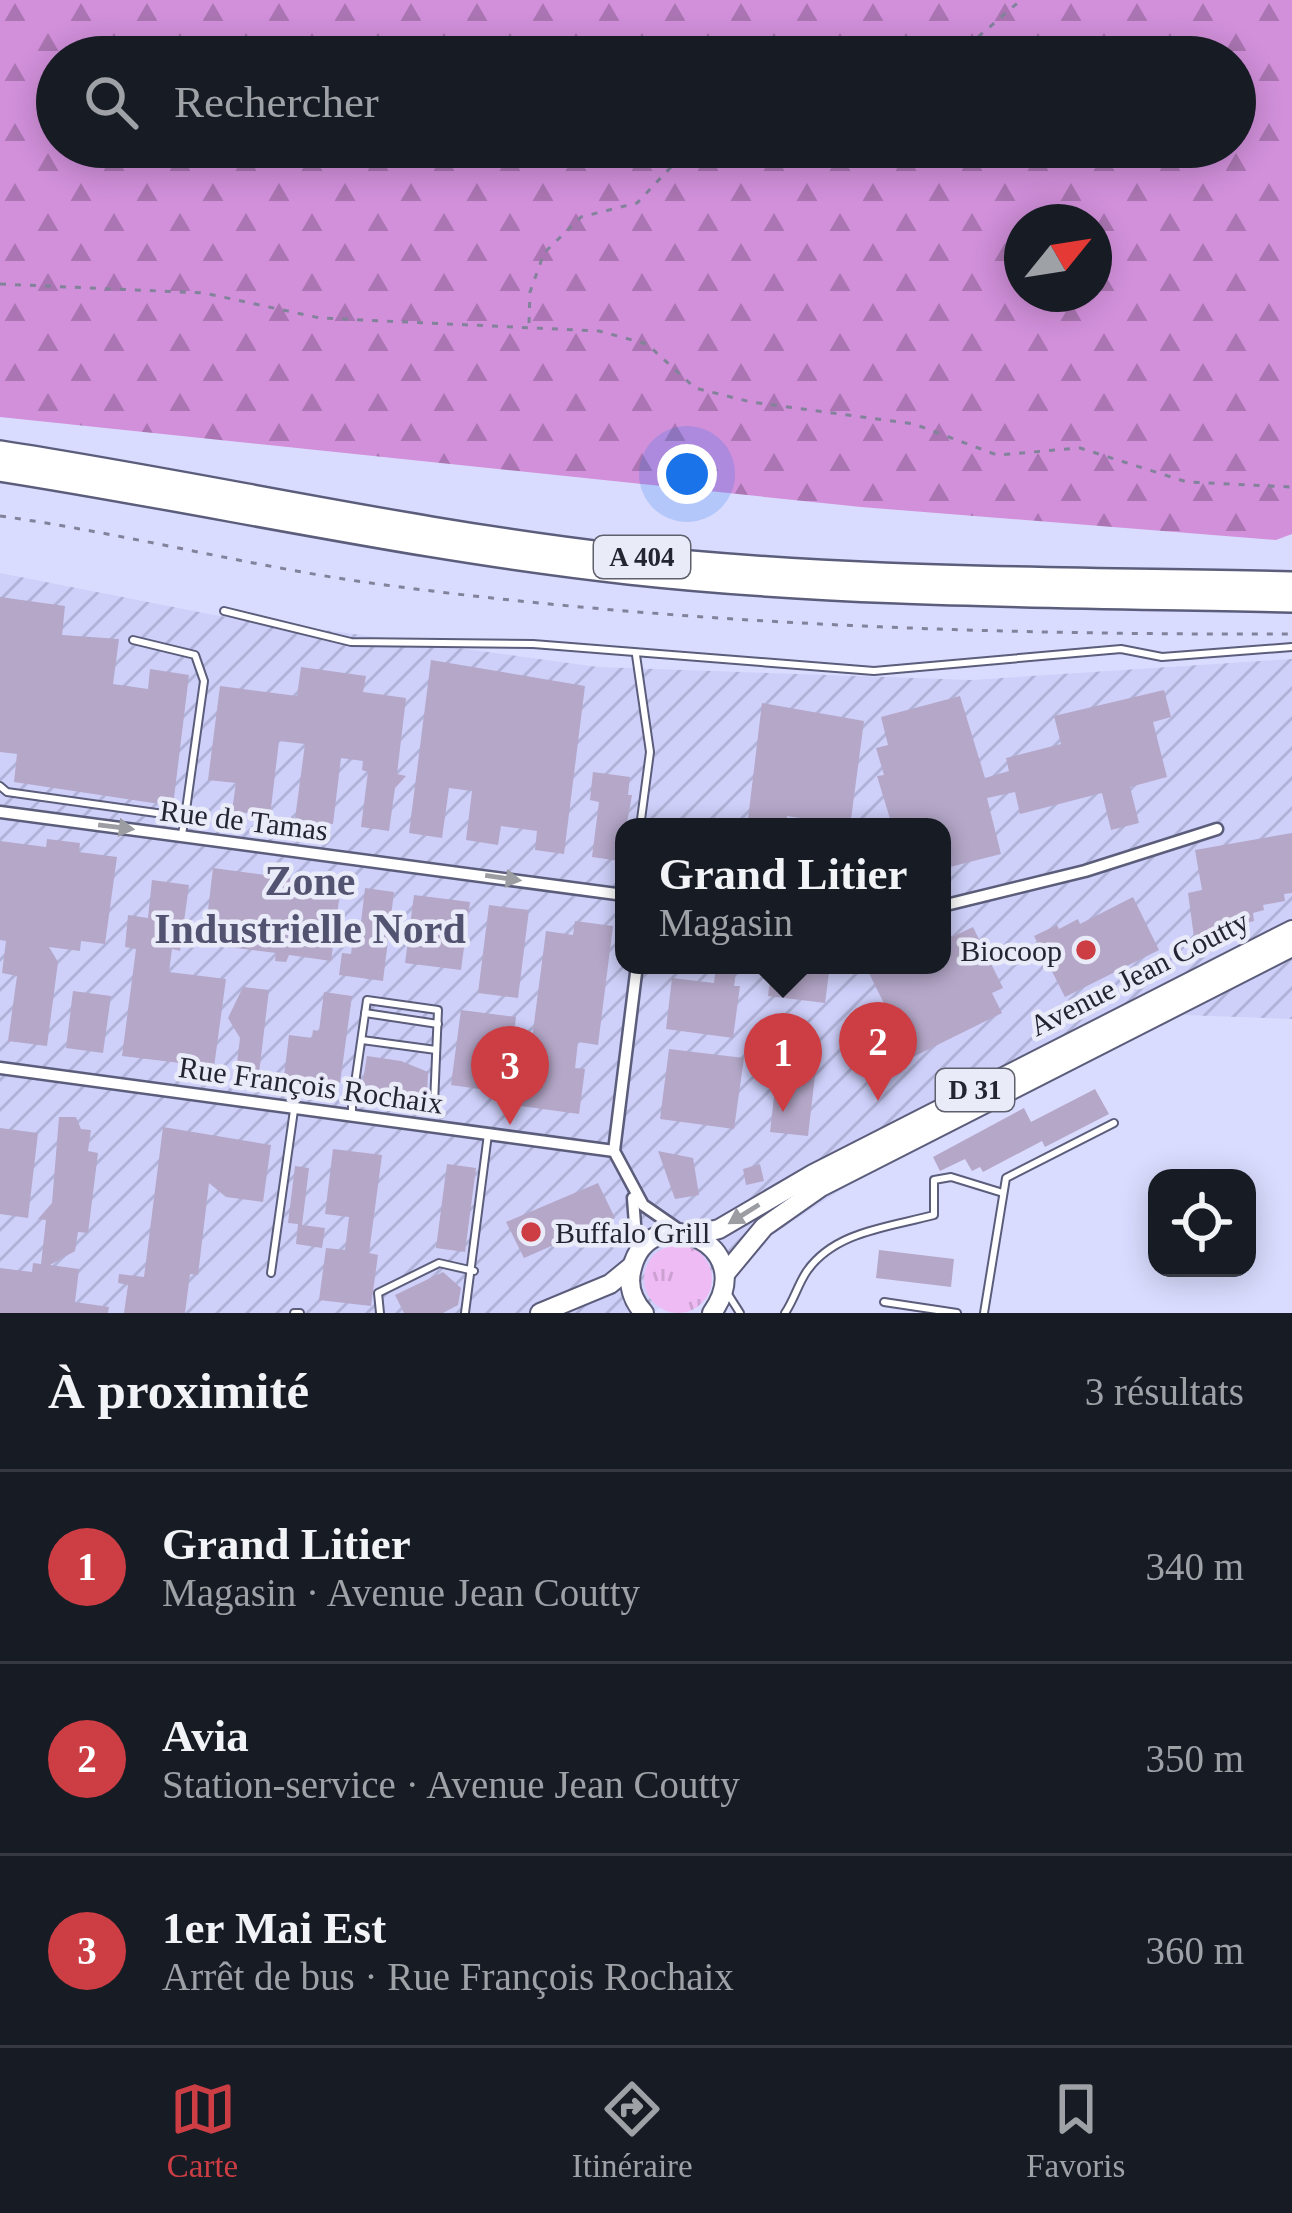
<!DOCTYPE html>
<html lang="fr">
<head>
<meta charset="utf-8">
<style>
  :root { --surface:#171b24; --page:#20242c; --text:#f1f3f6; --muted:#9ea1a6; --line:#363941; --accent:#cc3d44 }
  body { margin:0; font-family:Georgia,serif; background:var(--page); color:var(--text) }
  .controls { position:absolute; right:36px; bottom:36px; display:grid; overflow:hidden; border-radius:24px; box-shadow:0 6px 30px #0003 }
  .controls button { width:108px; height:108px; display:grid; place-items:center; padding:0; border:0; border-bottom:3px solid var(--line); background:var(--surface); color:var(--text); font:60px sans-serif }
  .compass { position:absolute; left:1004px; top:204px; width:108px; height:108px; border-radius:50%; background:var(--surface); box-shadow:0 6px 30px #0003; rotate:60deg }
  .you { position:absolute; left:687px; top:474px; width:42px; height:42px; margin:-30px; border:9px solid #fff; border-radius:50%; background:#1a73e8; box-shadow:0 0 0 18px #1a73e833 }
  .badge { display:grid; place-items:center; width:78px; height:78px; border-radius:50%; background:var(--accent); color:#fff; font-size:39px; font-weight:700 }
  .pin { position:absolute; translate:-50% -99px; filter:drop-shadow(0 3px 6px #0008) }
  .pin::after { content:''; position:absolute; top:63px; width:42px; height:36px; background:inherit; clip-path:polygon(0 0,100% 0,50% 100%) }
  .popup { position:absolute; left:615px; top:818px; width:336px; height:156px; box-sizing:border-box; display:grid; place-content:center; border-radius:24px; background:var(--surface); filter:drop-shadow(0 3px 9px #0005); font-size:39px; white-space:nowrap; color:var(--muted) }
  .popup b { font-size:45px; color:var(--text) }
  .popup::after { content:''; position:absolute; left:50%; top:100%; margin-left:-24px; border:24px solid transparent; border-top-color:var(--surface) }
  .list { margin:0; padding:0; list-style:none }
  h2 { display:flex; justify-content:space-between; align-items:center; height:156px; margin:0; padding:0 48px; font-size:51px }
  h2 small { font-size:39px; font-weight:400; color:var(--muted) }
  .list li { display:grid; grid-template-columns:78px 1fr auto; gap:36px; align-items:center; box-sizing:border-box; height:192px; padding:0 48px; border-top:3px solid var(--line) }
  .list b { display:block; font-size:45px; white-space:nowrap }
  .list p { margin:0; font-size:39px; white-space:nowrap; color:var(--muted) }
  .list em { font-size:39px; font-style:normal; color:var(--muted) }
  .icon { flex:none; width:66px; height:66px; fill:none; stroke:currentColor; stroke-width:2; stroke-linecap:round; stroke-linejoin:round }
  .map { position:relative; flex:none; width:1292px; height:1313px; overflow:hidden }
  .search { position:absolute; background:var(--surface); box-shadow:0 6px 30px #0003; left:36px; right:36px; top:36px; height:132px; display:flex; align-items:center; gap:30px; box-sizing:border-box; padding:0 42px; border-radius:66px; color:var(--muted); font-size:45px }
  .sheet { height:732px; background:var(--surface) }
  nav { display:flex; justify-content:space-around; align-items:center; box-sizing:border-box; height:168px; border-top:3px solid var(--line); background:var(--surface); font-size:33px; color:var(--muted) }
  nav a { display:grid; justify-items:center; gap:6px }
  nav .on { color:var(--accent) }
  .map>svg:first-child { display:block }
  .industrial { fill:url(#industrial-furrows); fill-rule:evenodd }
  .grass { fill:url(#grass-tufts) }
  .forest { fill:url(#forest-firs); fill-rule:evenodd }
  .building { fill:#b4a7c8 }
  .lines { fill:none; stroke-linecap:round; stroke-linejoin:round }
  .lane-casing { stroke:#5b5d7b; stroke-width:10 }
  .street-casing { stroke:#5b5d7b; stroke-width:15 }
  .primary-casing { stroke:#5b5d7b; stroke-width:22 }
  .highway-casing { stroke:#5b5d7b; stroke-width:26 }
  .path { stroke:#82839b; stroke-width:3; stroke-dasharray:6 9; stroke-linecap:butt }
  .lane { stroke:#fff; stroke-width:6 }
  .street { stroke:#fff; stroke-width:10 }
  .primary { stroke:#fff; stroke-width:18 }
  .highway { stroke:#fff; stroke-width:21 }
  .oneway { fill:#9c9da3 }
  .poi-dot { fill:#cc3d44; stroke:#eaebf9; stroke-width:4.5 }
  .labels { text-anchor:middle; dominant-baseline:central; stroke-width:9; stroke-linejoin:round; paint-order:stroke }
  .shield { fill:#eaebf9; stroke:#5f606e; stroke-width:3 }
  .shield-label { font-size:27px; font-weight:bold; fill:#242532 }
  .street-label { font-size:30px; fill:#242532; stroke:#eaebf9 }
  .poi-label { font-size:30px; fill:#242532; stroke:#eaebf9; text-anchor:end }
  .district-label { font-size:42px; font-weight:bold; fill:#525370; stroke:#eaebf9 }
</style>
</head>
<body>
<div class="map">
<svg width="1292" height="1313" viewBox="0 0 1292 1313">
  <defs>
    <pattern id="industrial-furrows" width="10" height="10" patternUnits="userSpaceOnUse" patternTransform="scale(3)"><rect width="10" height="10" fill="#ced0fa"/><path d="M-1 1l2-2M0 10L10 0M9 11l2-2" fill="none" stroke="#b1b2d7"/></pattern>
    <pattern id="grass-tufts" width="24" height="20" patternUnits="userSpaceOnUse" patternTransform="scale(3)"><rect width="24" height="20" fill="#eebbf4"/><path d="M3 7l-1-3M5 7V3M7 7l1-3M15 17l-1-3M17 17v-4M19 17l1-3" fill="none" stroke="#cca1d2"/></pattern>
    <pattern id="forest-firs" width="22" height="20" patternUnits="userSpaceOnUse" patternTransform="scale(3)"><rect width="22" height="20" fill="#d290db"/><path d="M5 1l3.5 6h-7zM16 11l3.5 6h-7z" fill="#aa75b2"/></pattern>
  </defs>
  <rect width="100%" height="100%" fill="#dadcff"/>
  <path class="industrial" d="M0,573L214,615L598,667L972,680L1292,659V1019L1183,1015L850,1184L652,1313H0ZM624,827H942V965H624Z"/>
  <circle class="grass" cx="678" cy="1279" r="34"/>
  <path class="forest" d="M0,0H1292V534L1276,540L861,507L0,417ZM57,57H1235V147H57ZM1022,222H1094V294H1022Z"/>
  <g class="building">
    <polygon points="0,597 65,606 62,635 119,639 113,684 148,689 150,669 189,675 173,806 14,782 17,754 0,752"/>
    <polygon points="431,660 585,686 564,854 535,850 537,831 501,826 498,845 466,840 472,791 449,788 442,838 409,833"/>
    <polygon points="301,667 366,676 363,692 406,698 397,774 406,776 395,788 389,831 361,827 368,772 362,770 363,761 341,758 333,824 295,819 305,744 279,741 270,816 232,811 236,783 208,780 220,686 297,696"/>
    <polygon points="1164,690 1171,717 1153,722 1167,777 1130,787 1139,823 1111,830 1102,793 1020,814 1015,792 987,798 1001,854 942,869 942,827 908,827 906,818 891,822 877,776 884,775 876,748 888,745 881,717 960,696 985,778 1009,771 1006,758 1061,744 1054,716"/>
    <polygon points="762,703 864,721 850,827 812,827 813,820 787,816 786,827 747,827"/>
    <polygon points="593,772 630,777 628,795 632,795 620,861 592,857 599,802 590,800"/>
    <polygon points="1292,833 1292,893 1284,894 1285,901 1263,905 1264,910 1253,913 1254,921 1194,937 1188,893 1202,890 1195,850"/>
    <polygon points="47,839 80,843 79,852 117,857 105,944 81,941 80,951 49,947 58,962 47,1046 8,1041 17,976 2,973 6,941 0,940 0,841 46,847"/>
    <polygon points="213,868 341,885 331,961 289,955 286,962 275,961 276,953 204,944"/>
    <polygon points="152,880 189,885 180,951 172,949 169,972 226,979 214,1067 122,1056 136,949 125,947 128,915 148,918"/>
    <polygon points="365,888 394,892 383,981 339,975 342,953 351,954 354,926 361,922"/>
    <polygon points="414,895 470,902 461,970 405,963"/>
    <polygon points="1133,897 1159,950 1065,997 1034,936 1057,925 1059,929 1078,919 1080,924"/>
    <polygon points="489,905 529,910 518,998 478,993"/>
    <polygon points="942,917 952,937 973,927 1003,988 992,993 1002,1013 911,1058 865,965 942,965"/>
    <polygon points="575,921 613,926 598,1045 578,1042 575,1068 585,1069 579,1114 521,1106 522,1095 451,1085 461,1010 516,1017 511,1059 529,1062 546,931 573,935"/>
    <polygon points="716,965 737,965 734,986 740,986 733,1038 666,1029 672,978 714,983"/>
    <polygon points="772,965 830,965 825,1003 768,996"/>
    <polygon points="243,987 269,990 259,1073 236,1071 240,1038 228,1018"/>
    <polygon points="73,991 111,996 103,1053 66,1048"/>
    <polygon points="324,992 352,996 340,1083 284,1076 289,1035 312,1038 313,1030 319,1031"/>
    <polygon points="669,1049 744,1058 734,1129 660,1119"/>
    <polygon points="367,1056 401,1061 428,1072 427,1095 362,1086"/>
    <polygon points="778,1062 816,1067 808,1136 770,1132"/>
    <polygon points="1095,1089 1109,1114 1045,1147 1042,1141 983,1172 980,1167 972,1171 965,1159 940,1171 933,1157 1024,1108 1031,1122"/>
    <polygon points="59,1117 76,1117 81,1129 91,1130 88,1151 98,1153 88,1233 78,1232 75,1251 50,1265 79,1269 75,1302 109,1307 108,1313 0,1313 0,1268 32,1272 33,1263 41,1264 46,1220 38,1219 52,1203"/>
    <polygon points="163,1127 271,1145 263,1202 226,1197 209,1183 198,1275 190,1274 185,1313 124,1313 128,1285 118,1283 119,1274 144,1277"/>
    <polygon points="0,1128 38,1133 28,1218 0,1214"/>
    <polygon points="333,1149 382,1155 369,1253 378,1255 371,1306 319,1300 326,1248 345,1250 349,1217 325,1214"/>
    <polygon points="658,1151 693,1158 699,1195 675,1199"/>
    <polygon points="447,1164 476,1168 465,1252 436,1248"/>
    <polygon points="760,1164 764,1181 746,1185 743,1169"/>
    <polygon points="295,1166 309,1168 302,1225 325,1228 322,1248 296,1244 298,1224 288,1223"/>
    <polygon points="598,1183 615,1218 524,1258 506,1222"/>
    <polygon points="879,1250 954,1259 951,1287 876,1278"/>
    <polygon points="443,1272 461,1288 458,1305 443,1313 404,1313 395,1295"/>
  </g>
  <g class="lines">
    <defs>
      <g id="lane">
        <polyline points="224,611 351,642 533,644 874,671 1121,649 1162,657 1292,647"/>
        <polyline points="133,640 195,655 204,681 185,817"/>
        <polyline points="636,655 650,752 640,827"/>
        <polyline points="0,786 7,792 185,817 182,834"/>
        <polyline points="365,1013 438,1024"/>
        <polyline points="362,1040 436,1050"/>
        <polyline points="352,1114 352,1104 367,1000 438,1010 434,1104 354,1096"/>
        <polyline points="271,1273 294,1110"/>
        <polyline points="726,1291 740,1313"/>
        <polyline points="884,1302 957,1313"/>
        <polyline points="294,1313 300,1313"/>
        <polyline points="380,1313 378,1293 439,1263 474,1271"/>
        <polyline points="465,1313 488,1134"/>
        <path d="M785,1313C794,1300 798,1284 807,1271C835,1231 890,1227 934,1215V1180L951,1177L1003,1193"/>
        <polyline points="984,1313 1006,1178 1114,1123"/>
      </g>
      <g id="street">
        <polyline points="0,812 624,895"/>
        <polyline points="942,906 1085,871 1217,829"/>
        <polyline points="637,965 614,1151 643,1205 682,1232"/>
        <polyline points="0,1068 614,1151"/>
        <polyline points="633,1198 637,1251"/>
      </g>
      <g id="primary">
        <polyline points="695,1235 719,1229 813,1174 1292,930"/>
        <polyline points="725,1274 764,1227 821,1187 1292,947"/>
        <polyline points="540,1313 610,1284 632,1266"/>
        <path d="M644,1313C633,1301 627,1285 632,1268C649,1198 762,1243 712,1313"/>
      </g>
      <g id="highway">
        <path d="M0,452C207,484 411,531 619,555C842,580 1068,578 1292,583"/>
        <path d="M0,470C210,503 417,550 629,573C849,597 1071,596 1292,601"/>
      </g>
    </defs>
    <use href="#lane" class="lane-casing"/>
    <use href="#street" class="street-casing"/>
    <use href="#primary" class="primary-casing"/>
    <use href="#highway" class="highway-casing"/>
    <g class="path">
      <polyline points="906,57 978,37 1021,0"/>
      <polyline points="0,284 204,293 320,318 599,331 647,344 695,388 751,402 914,424 997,455 1080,448 1187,482 1292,487"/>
      <polyline points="529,323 530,292 544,253 581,217 637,203 672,166 715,164 756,147"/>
      <path d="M0,516C129,534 256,568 385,585C684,625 991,635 1292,634"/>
    </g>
    <use href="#lane" class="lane"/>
    <use href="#street" class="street"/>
    <use href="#primary" class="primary"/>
    <use href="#highway" class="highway"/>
  </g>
  <defs><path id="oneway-solid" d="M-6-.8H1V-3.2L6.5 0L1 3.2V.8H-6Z" transform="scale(3)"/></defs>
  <g class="oneway">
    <use href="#oneway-solid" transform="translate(116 827) rotate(7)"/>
    <use href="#oneway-solid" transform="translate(503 878) rotate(8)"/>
    <use href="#oneway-solid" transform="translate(744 1214) rotate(148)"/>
  </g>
  <g class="poi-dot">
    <circle cx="1086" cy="950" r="12"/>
    <circle cx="531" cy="1232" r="12"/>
  </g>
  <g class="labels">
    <g class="shield">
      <rect x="594" y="536" width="96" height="42" rx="9"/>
      <rect x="936" y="1069" width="78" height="42" rx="9"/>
    </g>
    <g class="shield-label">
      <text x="642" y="557">A 404</text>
      <text x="975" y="1090">D 31</text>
    </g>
    <g class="street-label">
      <text transform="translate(244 820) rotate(7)">Rue de Tamas</text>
      <text transform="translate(1139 973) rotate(-27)">Avenue Jean Coutty</text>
      <text transform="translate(311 1085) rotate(8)">Rue François Rochaix</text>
    </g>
    <g class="poi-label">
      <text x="1062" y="950">Biocoop</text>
      <text x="555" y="1232" text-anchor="start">Buffalo Grill</text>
    </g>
    <g class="district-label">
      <text x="310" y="881">Zone<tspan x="310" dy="48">Industrielle Nord</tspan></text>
    </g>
  </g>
</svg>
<div class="controls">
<button><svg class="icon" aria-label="locate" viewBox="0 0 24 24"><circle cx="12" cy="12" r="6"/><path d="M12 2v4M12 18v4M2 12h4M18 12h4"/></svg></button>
</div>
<svg class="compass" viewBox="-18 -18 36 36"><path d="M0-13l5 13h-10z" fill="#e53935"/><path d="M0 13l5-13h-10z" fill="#9ea1a6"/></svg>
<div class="you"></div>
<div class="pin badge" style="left:783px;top:1112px">1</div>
<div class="popup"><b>Grand Litier</b>Magasin</div>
<div class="pin badge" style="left:878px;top:1101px">2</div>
<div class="pin badge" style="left:510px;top:1125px">3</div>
<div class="search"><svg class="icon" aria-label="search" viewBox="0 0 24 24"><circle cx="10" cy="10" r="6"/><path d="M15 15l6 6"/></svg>Rechercher</div>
</div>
<section class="sheet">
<h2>À proximité<small>3 résultats</small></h2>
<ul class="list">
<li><span class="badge">1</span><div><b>Grand Litier</b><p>Magasin · Avenue Jean Coutty</p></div><em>340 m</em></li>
<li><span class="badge">2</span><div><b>Avia</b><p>Station-service · Avenue Jean Coutty</p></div><em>350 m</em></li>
<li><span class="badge">3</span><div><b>1er Mai Est</b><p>Arrêt de bus · Rue François Rochaix</p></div><em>360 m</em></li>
</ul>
</section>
<nav>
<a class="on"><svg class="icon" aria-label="map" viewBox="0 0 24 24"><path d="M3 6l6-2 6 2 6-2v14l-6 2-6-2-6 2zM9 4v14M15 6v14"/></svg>Carte</a>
<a><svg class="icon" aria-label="directions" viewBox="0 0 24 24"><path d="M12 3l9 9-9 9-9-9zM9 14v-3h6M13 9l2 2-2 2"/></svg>Itinéraire</a>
<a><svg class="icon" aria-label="saved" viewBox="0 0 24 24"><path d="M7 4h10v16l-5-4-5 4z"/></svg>Favoris</a>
</nav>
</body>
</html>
